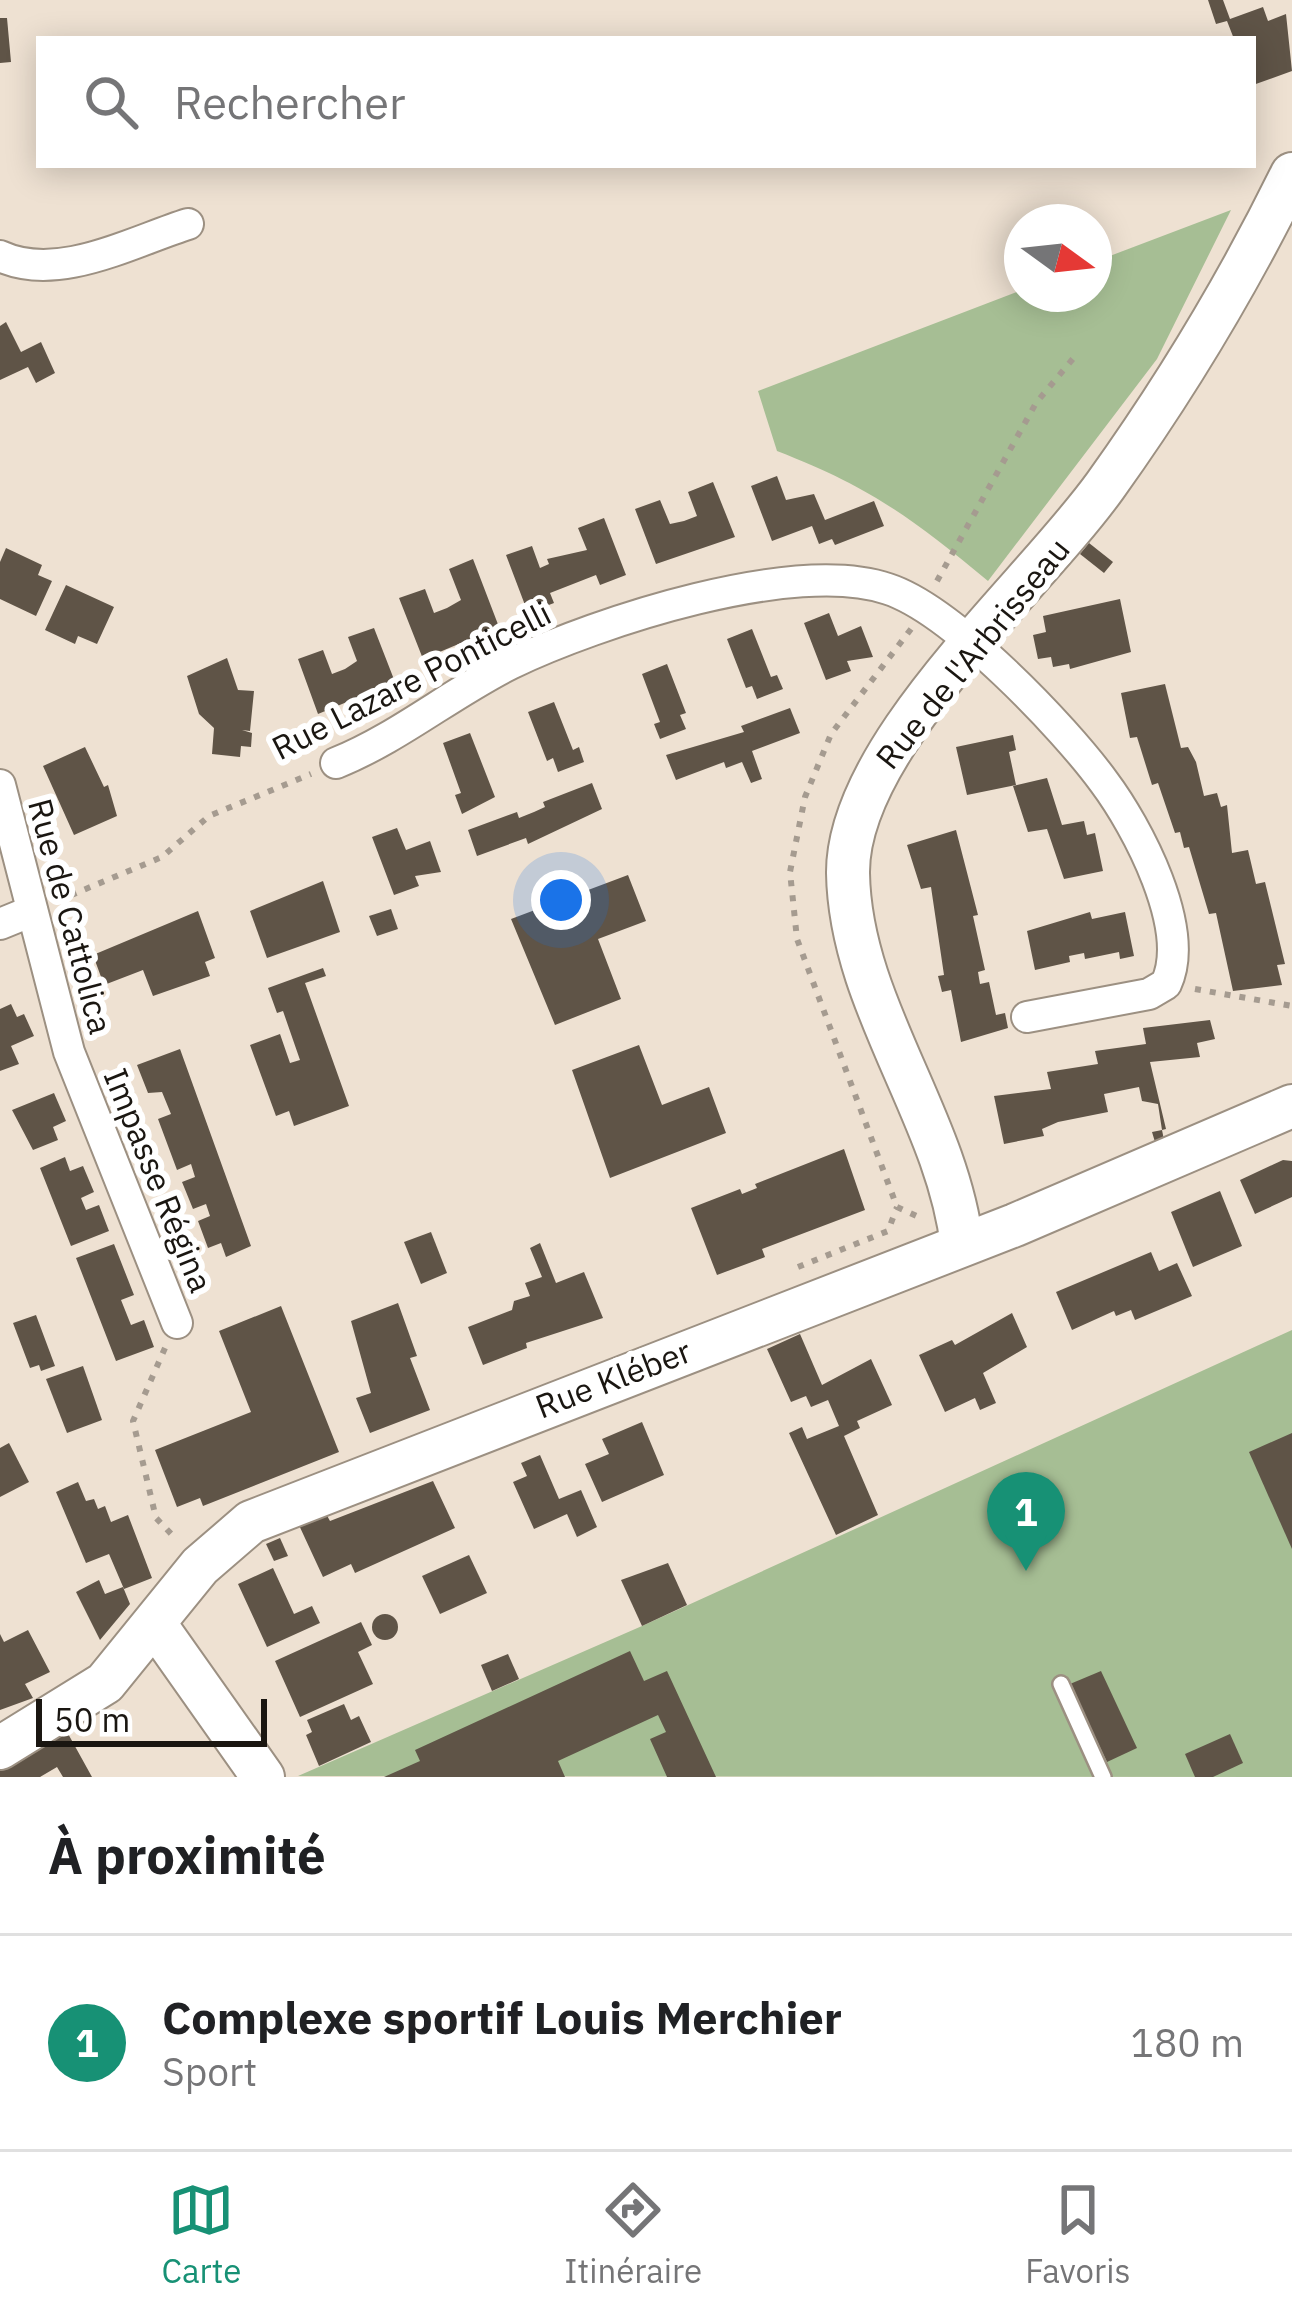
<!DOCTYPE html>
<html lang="fr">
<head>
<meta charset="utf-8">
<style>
  :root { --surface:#fff; --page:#f6f6f6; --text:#202124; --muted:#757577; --line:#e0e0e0; --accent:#179175 }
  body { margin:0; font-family:"IBM Plex Sans",sans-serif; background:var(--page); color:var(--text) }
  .compass { position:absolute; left:1004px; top:204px; width:108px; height:108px; border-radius:50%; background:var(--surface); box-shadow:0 6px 30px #0003; rotate:105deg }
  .scale { position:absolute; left:36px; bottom:30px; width:231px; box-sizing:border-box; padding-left:12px; border:6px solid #1a1611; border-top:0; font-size:33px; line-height:42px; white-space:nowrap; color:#1a1611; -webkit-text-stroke:9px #fff; paint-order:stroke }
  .you { position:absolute; left:561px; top:900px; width:42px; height:42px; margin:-30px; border:9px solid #fff; border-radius:50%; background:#1a73e8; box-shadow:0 0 0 18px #1a73e833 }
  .badge { display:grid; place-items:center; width:78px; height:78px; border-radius:50%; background:var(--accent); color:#fff; font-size:39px; font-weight:700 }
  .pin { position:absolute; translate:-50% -99px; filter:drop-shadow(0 3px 6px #0008) }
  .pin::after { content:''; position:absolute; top:63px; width:42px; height:36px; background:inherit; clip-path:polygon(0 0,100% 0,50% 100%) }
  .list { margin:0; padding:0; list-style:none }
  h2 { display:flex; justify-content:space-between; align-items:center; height:156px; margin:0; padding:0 48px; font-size:51px }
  h2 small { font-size:39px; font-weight:400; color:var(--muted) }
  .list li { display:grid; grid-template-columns:78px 1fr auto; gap:36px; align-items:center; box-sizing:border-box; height:216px; padding:0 48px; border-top:3px solid var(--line) }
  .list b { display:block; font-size:45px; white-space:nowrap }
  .list p { margin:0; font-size:39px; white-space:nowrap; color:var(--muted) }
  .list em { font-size:39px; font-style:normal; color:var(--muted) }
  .icon { flex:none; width:66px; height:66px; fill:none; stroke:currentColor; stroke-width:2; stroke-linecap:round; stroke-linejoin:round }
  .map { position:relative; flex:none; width:1292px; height:1777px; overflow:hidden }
  .search { position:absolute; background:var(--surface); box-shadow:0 6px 30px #0003; left:36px; right:36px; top:36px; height:132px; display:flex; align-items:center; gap:30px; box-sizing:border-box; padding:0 42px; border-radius:0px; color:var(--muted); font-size:45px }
  .sheet { height:372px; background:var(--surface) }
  nav { display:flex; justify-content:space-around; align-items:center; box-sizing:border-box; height:168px; border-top:3px solid var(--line); background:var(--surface); font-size:33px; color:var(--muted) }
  nav a { display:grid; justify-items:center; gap:6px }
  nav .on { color:var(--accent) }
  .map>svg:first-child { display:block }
  .green { fill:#a6be94 }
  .building { fill:#5f5447 }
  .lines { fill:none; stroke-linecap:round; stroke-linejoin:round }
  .lane-casing { stroke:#9c9082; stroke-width:20 }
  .street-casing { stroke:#9c9082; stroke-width:34 }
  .secondary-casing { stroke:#9c9082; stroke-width:46 }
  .path { stroke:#a59b90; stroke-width:6; stroke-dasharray:6 9; stroke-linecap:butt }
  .lane { stroke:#fff; stroke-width:15 }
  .street { stroke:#fff; stroke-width:30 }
  .secondary { stroke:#fff; stroke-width:42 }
  .labels { text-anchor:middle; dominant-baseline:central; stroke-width:12; stroke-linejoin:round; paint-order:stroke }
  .street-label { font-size:33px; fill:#1a1611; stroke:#fff }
</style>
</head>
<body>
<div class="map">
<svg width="1292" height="1777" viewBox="0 0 1292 1777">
  <rect width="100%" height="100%" fill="#eee1d2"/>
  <g class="green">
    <path d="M1231,210L1157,359L988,581C912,518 870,487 777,451L758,391L1022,290V294H1094V262Z"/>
    <polygon points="1292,1330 1292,1777 298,1776 642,1626"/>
  </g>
  <g class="building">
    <polygon points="1208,0 1223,0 1230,19 1263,7 1268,21 1286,14 1292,71 1253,85 1253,39 1234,39 1227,21 1216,24"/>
    <polygon points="0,18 7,18 11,62 0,63"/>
    <polygon points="6,322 21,352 41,342 55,373 36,383 28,367 0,380 0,326"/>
    <polygon points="777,476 786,500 814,494 825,520 874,501 884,526 835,545 832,539 819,544 812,526 772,541 751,486"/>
    <polygon points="713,482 735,537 656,564 635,509 660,500 670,524 684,521 697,516 688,492"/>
    <polygon points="604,518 626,575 600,585 596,575 550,593 554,603 528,613 506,555 532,546 540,568 549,564 547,559 587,550 578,528"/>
    <polygon points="1089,543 1113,562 1104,573 1080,554"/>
    <polygon points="6,548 42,565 38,575 52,581 36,616 0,599 0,562"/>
    <polygon points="473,559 499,627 423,659 399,598 425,589 434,613 447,608 461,600 449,569"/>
    <polygon points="66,585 114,607 97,644 78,636 75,644 45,630"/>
    <polygon points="1120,599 1131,652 1070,669 1069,664 1053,667 1051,657 1038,659 1033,635 1046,632 1043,616"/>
    <polygon points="829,613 838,636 861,626 873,657 847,661 851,671 826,680 804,623"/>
    <polygon points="374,628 395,682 318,714 298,659 323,650 332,674 345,669 357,661 348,637"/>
    <polygon points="752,629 771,677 777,675 783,689 757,699 752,686 746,688 727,639"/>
    <polygon points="227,658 238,690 254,691 250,731 242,730 252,733 251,747 241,746 240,757 212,754 214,728 199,714 187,676"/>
    <polygon points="667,664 686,713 680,715 686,729 660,739 654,724 660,722 642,674"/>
    <polygon points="1165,684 1181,748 1188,747 1196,762 1204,796 1217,793 1221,807 1227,805 1232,853 1248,850 1256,884 1265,882 1285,964 1277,965 1282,985 1233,991 1216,913 1209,914 1189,847 1184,848 1180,832 1175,833 1158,783 1152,785 1137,737 1130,738 1121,693"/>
    <polygon points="554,702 573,750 579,747 584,762 558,772 553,758 547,761 528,712"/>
    <polygon points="790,708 800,733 752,751 762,779 751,783 742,762 726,768 724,762 676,780 666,755 744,732 741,726"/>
    <polygon points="470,733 495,797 462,814 455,795 461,793 443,743"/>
    <polygon points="1013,735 1016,750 1009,752 1016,785 967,795 956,747"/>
    <polygon points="85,747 104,787 108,785 117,816 74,835 43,766"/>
    <polygon points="1047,778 1062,825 1084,821 1087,835 1095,833 1103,871 1064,879 1047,829 1028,832 1013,786"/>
    <polygon points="592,783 602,809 528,844 526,838 477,856 468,830 517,812 519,818 534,812 545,807 543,802"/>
    <polygon points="397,828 406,850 430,841 441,872 415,876 419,886 394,895 372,837"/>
    <polygon points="956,830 978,915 973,916 985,970 978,972 980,984 989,982 996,1015 1005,1013 1008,1028 961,1042 951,990 942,992 938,976 944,975 931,887 921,889 907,845"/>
    <polygon points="628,875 646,921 598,939 621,999 555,1025 511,919"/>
    <polygon points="323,881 340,932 267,958 250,911"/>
    <polygon points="391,909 398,929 377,936 369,916"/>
    <polygon points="198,911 215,958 205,962 210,976 153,996 143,970 104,985 93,955"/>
    <polygon points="1090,912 1092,919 1125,912 1134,956 1120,959 1119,952 1085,959 1084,953 1069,956 1070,962 1035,970 1027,931"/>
    <polygon points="323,968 326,976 305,983 349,1106 294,1126 289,1111 276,1116 250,1045 280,1034 290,1063 300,1060 283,1011 277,1013 268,988"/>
    <polygon points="11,1004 17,1017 24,1014 34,1036 11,1046 19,1064 0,1071 0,1009"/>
    <polygon points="1210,1020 1215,1039 1197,1043 1200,1057 1150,1062 1166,1129 1162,1130 1164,1140 1155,1142 1152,1132 1162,1130 1158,1104 1142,1101 1139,1087 1104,1094 1108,1112 1058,1122 1042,1129 1044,1136 1004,1144 994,1096 1051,1089 1047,1072 1098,1064 1095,1051 1146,1044 1143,1028"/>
    <polygon points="639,1045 662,1105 709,1087 726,1133 610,1178 572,1070"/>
    <polygon points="180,1049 251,1246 226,1257 221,1243 208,1248 198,1221 210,1216 206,1204 193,1209 182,1182 195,1177 191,1164 177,1170 158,1119 171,1114 162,1092 148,1093 137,1065"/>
    <polygon points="54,1093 66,1121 53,1127 58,1140 33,1150 12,1110"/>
    <polygon points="844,1149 865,1210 762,1249 765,1257 717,1275 691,1208 740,1189 742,1194 757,1188 755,1184"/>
    <polygon points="65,1157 70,1171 83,1166 94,1192 81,1198 86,1210 99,1205 109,1231 71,1246 40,1168"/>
    <polygon points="1283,1160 1292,1161 1292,1197 1255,1214 1240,1180"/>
    <polygon points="1220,1191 1242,1246 1193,1267 1171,1212"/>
    <polygon points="431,1232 447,1273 421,1284 404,1242"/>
    <polygon points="540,1243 556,1283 584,1272 603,1318 526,1343 527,1348 483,1365 468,1327 512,1310 514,1301 530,1296 525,1283 542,1277 530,1248"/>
    <polygon points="114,1244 134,1295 121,1300 131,1325 144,1320 154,1347 116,1361 76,1258"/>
    <polygon points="1151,1252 1159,1271 1177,1263 1192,1296 1135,1320 1131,1310 1116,1316 1114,1311 1072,1330 1056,1292"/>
    <polygon points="398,1303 417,1356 410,1358 430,1410 370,1433 356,1398 371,1393 351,1321"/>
    <polygon points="281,1306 339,1452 203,1506 200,1498 177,1507 155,1450 251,1412 219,1331"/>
    <polygon points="1012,1313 1027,1347 983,1373 996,1403 980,1410 975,1398 945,1412 919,1355 952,1340 955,1345"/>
    <polygon points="36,1315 55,1366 41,1371 39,1365 30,1368 13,1323"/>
    <polygon points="800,1334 822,1385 871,1359 892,1405 857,1421 860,1428 844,1436 878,1515 836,1535 789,1433 802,1427 807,1439 839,1426 828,1400 811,1407 806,1396 791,1402 767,1349"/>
    <polygon points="83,1366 102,1420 67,1433 46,1379"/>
    <polygon points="642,1422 664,1475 602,1502 585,1464 609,1454 602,1439"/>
    <polygon points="1292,1433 1292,1549 1249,1452"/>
    <polygon points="9,1443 29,1482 0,1497 0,1448"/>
    <polygon points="540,1455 559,1499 581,1490 597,1527 577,1537 567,1514 534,1529 513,1482 527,1476 521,1463"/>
    <polygon points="433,1481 455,1528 355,1573 351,1564 323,1577 298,1523 324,1510 330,1521"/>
    <polygon points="78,1482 86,1501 94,1499 98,1509 105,1506 111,1522 128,1515 152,1578 124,1589 109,1554 86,1563 56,1492"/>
    <polygon points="280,1538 288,1556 274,1561 266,1544"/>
    <polygon points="469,1555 487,1593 440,1614 422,1576"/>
    <polygon points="668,1563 687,1605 642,1626 621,1580"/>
    <polygon points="273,1568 294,1614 312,1606 320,1623 267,1647 238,1584"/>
    <polygon points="99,1580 105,1594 123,1587 130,1604 100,1640 76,1592"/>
    <circle cx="385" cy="1627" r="13"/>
    <polygon points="361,1622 372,1645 358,1652 373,1684 300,1717 275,1661"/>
    <polygon points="28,1630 50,1672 25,1684 33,1698 0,1710 0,1634 4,1642"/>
    <polygon points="630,1651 644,1681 667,1671 716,1777 667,1777 650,1739 666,1732 658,1715 558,1761 565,1777 384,1777 420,1761 415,1750"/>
    <polygon points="508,1654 519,1679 492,1691 481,1665"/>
    <polygon points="1101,1671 1137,1748 1107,1762 1070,1684"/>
    <polygon points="344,1704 351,1720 359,1716 371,1742 319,1766 306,1735 312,1732 307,1720"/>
    <polygon points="66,1730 92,1777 63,1777 57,1767 40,1777 0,1777 0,1767"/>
    <polygon points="1230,1734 1243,1763 1213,1777 1195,1777 1185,1754"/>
  </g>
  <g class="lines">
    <defs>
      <polyline id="lane" points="1061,1684 1103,1777"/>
      <g id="street">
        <path d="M0,256C58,283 131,242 188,224"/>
        <path d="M336,763C398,738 450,694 510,664C597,622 795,557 888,589C952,610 1064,727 1104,782C1137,826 1192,929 1166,984L1149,994L1027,1017"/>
        <polyline points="0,785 69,1052 177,1323"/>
        <polyline points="0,924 32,911"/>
      </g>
      <g id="secondary">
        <path d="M962,1245C947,1116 850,1005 848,873C847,746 1031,589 1105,486C1176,387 1239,282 1292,174"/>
        <polyline points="155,1624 263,1777"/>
        <polyline points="0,1748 105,1683 200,1566 251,1522 1015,1225 1292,1106"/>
      </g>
    </defs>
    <use href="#lane" class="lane-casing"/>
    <use href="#street" class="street-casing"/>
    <use href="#secondary" class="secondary-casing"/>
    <g class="path">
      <polyline points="937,581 1036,403 1076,355"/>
      <polyline points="911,629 831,734 805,797 790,872 797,939 897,1207 923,1219"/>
      <polyline points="57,901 162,857 209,816 311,774"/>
      <polyline points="1195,989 1292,1006"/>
      <polyline points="798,1267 888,1231 897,1207"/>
      <polyline points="165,1348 133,1421 156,1518 176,1539"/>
    </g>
    <use href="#lane" class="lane"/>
    <use href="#street" class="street"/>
    <use href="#secondary" class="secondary"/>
  </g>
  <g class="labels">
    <g class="street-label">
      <text transform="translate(972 653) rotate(-51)">Rue de l'Arbrisseau</text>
      <text transform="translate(411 680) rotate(-27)">Rue Lazare Ponticelli</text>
      <text transform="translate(71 916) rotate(75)">Rue de Cattolica</text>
      <text transform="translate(159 1180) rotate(68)">Impasse Régina</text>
      <text transform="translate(613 1378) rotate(-21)">Rue Kléber</text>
    </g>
  </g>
</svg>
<svg class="compass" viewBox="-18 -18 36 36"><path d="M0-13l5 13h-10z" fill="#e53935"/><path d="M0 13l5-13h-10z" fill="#757577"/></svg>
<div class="scale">50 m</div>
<div class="you"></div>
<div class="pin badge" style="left:1026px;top:1571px">1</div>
<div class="search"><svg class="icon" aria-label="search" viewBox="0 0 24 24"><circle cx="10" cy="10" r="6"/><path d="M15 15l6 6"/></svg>Rechercher</div>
</div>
<section class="sheet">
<h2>À proximité<small></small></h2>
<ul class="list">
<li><span class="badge">1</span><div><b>Complexe sportif Louis Merchier</b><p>Sport</p></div><em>180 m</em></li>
</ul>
</section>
<nav>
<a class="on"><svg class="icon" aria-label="map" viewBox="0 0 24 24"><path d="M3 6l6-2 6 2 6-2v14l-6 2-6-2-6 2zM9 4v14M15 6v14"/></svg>Carte</a>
<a><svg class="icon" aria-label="directions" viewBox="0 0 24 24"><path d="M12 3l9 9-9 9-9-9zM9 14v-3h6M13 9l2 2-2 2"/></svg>Itinéraire</a>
<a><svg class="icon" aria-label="saved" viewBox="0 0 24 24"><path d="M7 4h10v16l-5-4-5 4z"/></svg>Favoris</a>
</nav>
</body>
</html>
